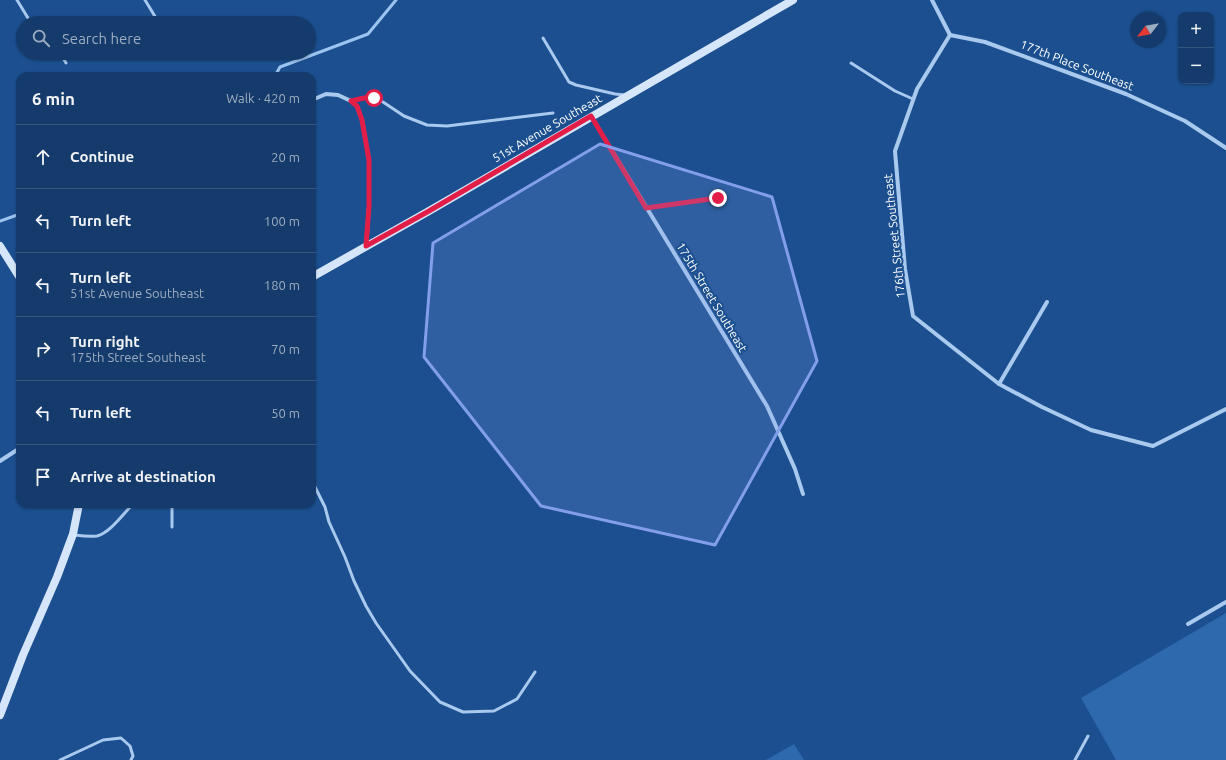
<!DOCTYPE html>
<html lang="en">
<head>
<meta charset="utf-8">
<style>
  :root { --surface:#143b6b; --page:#214673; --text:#f1f3f6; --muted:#9dadc1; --line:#33557e }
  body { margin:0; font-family:Ubuntu,sans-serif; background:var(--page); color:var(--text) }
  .controls { position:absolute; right:12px; top:12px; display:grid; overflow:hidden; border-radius:8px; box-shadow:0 1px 3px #0004 }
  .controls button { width:36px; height:36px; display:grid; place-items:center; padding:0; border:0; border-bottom:1px solid var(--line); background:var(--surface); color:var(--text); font:20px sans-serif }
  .compass { position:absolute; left:1130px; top:12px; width:36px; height:36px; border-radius:50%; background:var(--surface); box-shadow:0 1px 3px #0004; rotate:239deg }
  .stop { position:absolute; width:12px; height:12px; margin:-9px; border:3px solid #e11d48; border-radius:50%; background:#fff }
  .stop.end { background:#e11d48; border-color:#fff; box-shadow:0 1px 4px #0008 }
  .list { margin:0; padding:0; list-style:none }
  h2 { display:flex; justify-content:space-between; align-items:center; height:52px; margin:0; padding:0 16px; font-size:17px }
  h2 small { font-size:13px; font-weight:400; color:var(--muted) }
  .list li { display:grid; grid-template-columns:26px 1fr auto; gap:12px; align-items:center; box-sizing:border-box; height:64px; padding:0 16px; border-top:1px solid var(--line) }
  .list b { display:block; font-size:15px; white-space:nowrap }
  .list p { margin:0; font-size:13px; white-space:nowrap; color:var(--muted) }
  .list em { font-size:13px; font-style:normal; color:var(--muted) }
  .icon { flex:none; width:22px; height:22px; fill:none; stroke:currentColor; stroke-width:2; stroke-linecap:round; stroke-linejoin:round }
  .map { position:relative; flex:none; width:1226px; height:760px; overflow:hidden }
  .search { position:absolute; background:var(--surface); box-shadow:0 1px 3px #0004; left:16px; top:16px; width:300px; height:44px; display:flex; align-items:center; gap:10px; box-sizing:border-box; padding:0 14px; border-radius:22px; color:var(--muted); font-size:15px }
  .panel { position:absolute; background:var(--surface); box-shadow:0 1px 3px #0004; left:16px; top:72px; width:300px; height:436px; border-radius:12px }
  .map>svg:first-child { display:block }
  .green { fill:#2e69ad }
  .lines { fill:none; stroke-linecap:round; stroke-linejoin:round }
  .stream { stroke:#9cc4f0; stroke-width:3 }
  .lane { stroke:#a9c9ee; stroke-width:3 }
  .street { stroke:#a9c9ee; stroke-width:4 }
  .secondary { stroke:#d6e6fa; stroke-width:8 }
  .route { stroke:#e11d48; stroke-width:5 }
  .marked { fill:#839eea; fill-opacity:0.2; stroke:#839eea; stroke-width:3; stroke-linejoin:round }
  .labels { text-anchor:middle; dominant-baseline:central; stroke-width:4; stroke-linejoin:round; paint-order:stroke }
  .street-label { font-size:12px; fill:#fff; stroke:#1b4f8f }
</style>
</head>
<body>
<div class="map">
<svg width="1226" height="760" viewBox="0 0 1226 760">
  <rect width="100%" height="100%" fill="#1b4f8f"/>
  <g class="green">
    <polygon points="1226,613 1226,760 1116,760 1081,698"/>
    <polygon points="794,744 804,760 766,760"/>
  </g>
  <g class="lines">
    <g class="stream">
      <polyline points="275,76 280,67 368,34 396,0"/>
      <polyline points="0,221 20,214"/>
    </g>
    <g class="lane">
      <polyline points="17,0 31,23"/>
      <polyline points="145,0 159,23"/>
      <polyline points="543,38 569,82 576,85 615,94 625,95"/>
      <polyline points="60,53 66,63"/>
      <polyline points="851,63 895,91 913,99"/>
      <polyline points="351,101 364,98 374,98 383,102 404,116 427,125 447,126 553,113"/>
      <polyline points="646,208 718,198"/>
      <polyline points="312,481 325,507 329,522 345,557 354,581 366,606 376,623 410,671 440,702 463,712 494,711 517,699 535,672"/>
      <polyline points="172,504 172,527"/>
      <path d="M75,535C82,536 90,537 97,536C110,533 124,513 133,504"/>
      <polyline points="60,760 103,740 121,738 130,746 133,756 131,760"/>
      <polyline points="1075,760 1088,736"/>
    </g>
    <g class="street">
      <polyline points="932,0 950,35"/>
      <polyline points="950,35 917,89 895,151 905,269 913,316 999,384 1042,407 1091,430 1153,446 1226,409"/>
      <polyline points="950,35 985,42 1126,94 1185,121 1226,148"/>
      <polyline points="312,100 326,94 338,95 351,101 357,106 362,120 369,160 369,206 366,246"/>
      <polyline points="591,116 767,406 795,469 803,494"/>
      <polyline points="999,384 1047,302"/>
      <polyline points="0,461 20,448"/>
      <polyline points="1188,624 1226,602"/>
    </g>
    <g class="secondary">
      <polyline points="0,246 20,278"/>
      <polyline points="312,277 429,211 793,0"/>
      <polyline points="0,715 23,655 57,577 73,534 79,504"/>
    </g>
  </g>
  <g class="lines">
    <polyline class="route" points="374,98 364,98 351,101 357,106 362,120 369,160 369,206 366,246 429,211 591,116 646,208 718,198"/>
  </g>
  <path class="marked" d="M600,144L772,197L817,361L715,545L541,506L424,357L433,243Z"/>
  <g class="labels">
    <g class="street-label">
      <text transform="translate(1077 65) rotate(21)">177th Place Southeast</text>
      <text transform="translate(547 128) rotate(-30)">51st Avenue Southeast</text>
      <text transform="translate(894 236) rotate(-96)">176th Street Southeast</text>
      <text transform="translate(712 297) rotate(59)">175th Street Southeast</text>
    </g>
  </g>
</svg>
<div class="controls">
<button>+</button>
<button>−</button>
</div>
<svg class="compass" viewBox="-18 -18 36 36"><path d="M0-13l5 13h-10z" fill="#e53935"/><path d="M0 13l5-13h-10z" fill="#9dadc1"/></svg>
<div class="stop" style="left:374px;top:98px"></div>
<div class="stop end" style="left:718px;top:198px"></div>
<div class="search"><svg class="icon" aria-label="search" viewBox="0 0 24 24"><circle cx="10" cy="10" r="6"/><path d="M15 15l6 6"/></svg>Search here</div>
<section class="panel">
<h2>6 min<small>Walk · 420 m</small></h2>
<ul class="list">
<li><svg class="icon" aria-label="ahead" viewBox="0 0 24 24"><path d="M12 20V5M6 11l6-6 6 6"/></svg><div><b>Continue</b></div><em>20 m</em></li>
<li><svg class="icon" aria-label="left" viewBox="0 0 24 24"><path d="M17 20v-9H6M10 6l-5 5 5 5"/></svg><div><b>Turn left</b></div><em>100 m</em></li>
<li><svg class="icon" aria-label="left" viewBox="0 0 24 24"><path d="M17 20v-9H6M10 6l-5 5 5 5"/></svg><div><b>Turn left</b><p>51st Avenue Southeast</p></div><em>180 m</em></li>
<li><svg class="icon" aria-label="right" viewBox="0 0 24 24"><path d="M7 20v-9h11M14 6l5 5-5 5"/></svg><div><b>Turn right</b><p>175th Street Southeast</p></div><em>70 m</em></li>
<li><svg class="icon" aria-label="left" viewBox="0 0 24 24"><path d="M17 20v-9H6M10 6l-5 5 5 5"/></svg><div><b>Turn left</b></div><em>50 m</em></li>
<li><svg class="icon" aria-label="arrive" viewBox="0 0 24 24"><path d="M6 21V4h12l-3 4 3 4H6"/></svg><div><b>Arrive at destination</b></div></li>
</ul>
</section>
</div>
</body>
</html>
